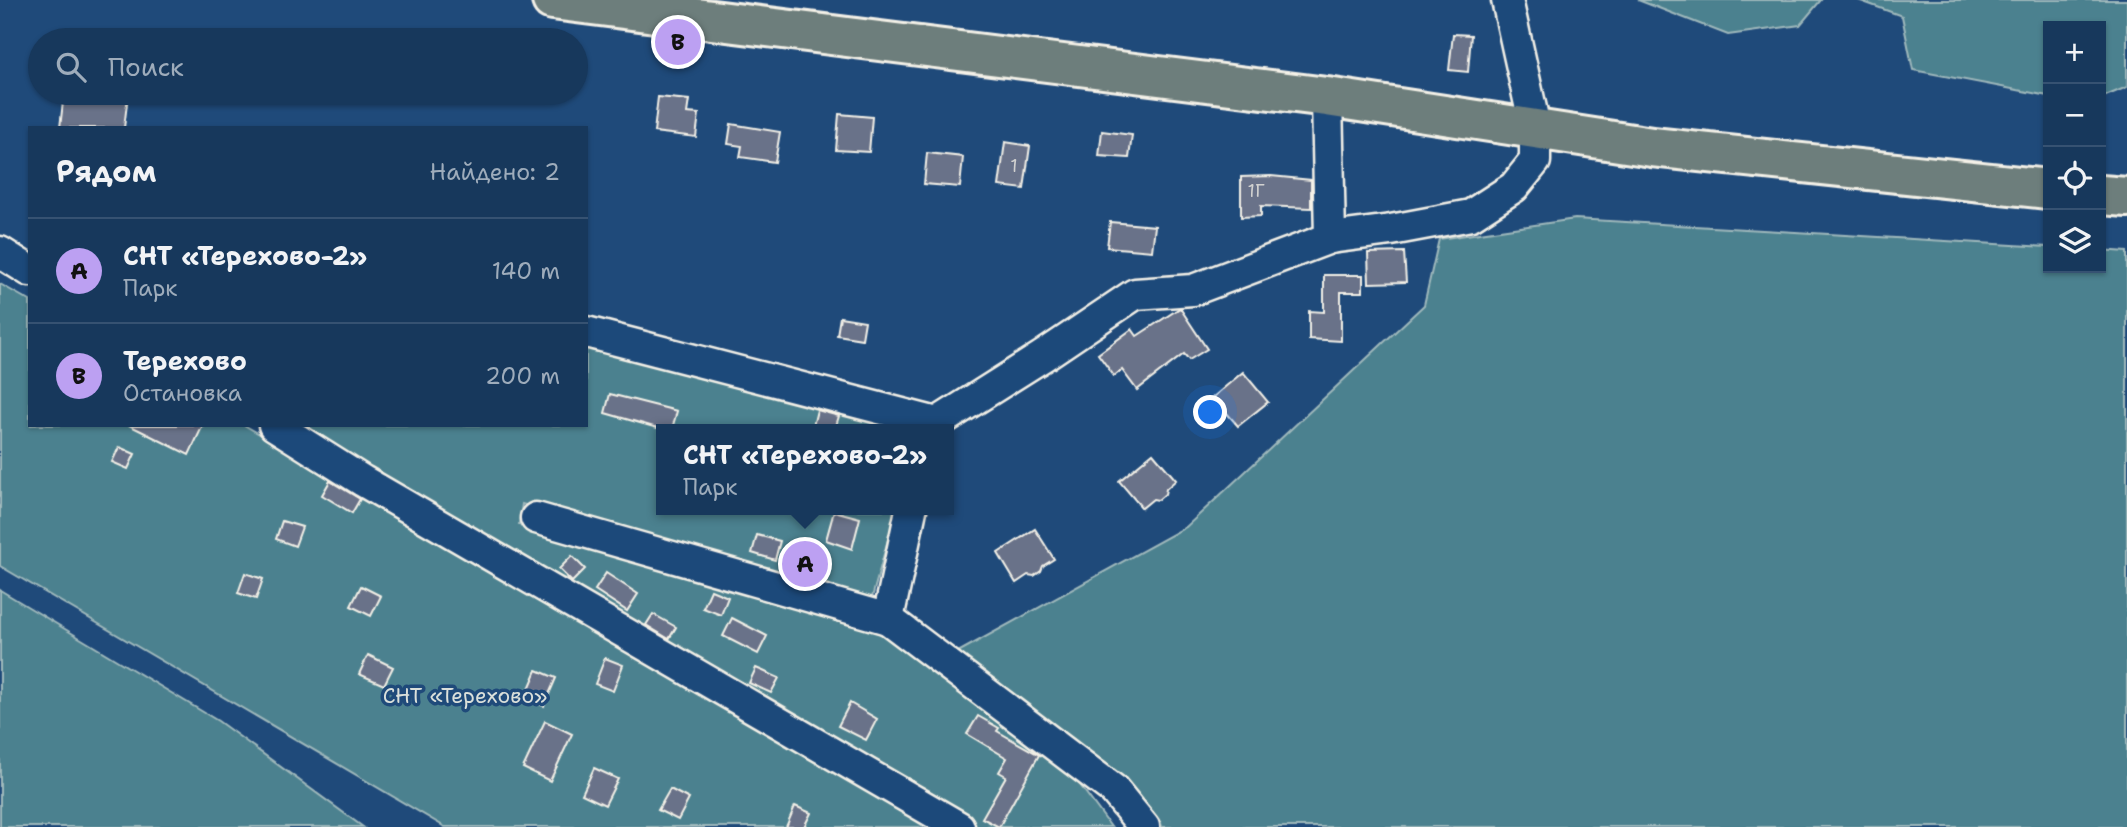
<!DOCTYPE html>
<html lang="ru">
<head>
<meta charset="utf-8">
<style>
  :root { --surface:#17385c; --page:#244365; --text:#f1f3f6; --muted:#9eacbb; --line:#365272; --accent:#bca0f2 }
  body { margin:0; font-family:"Shantell Sans",sans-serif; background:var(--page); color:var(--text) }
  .controls { position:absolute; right:21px; top:21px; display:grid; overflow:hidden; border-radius:0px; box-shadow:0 2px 5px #0004 }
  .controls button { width:63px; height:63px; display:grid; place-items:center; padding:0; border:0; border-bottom:2px solid var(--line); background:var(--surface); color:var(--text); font:35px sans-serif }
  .you { position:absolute; left:1211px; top:413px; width:24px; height:24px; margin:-18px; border:5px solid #fff; border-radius:50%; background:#1a73e8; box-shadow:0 0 0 10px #1a73e833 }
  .badge { display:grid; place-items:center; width:46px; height:46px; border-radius:50%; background:var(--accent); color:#111; font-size:23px; font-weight:700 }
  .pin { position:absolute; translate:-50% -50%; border:4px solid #fff; box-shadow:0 2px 7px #0006 }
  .popup { position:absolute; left:656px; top:424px; width:298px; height:91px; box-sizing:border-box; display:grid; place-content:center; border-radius:0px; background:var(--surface); filter:drop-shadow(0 2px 5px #0005); font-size:23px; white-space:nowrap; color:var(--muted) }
  .popup b { font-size:26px; color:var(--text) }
  .popup::after { content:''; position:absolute; left:50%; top:100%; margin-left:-14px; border:14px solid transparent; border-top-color:var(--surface) }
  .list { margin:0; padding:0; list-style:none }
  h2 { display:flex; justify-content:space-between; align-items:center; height:91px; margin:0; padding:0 28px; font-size:30px }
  h2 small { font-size:23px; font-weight:400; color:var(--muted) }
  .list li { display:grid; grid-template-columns:46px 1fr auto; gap:21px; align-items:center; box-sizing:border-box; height:105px; padding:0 28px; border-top:2px solid var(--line) }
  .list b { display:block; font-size:26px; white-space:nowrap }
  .list p { margin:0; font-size:23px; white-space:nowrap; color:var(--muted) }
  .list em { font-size:23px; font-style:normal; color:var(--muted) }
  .icon { flex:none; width:38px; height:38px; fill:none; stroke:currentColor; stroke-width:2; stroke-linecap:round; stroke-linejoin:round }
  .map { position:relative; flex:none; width:2127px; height:827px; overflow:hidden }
  .search { position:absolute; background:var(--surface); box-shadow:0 2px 5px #0004; left:28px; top:28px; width:560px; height:77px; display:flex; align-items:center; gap:18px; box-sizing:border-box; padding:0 24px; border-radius:38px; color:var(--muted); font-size:26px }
  .panel { position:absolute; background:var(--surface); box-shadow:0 2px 5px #0004; left:28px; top:126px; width:560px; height:301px; border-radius:0px }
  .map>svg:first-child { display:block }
  .green { fill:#4c818f; stroke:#a0b9bc; stroke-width:2 }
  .building { fill:#697289; stroke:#f4f1e8; stroke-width:2 }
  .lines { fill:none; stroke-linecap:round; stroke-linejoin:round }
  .minor-casing { stroke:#f4f1e8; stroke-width:35 }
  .major-casing { stroke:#f4f1e8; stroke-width:44 }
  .minor { stroke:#1f4a7a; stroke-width:30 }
  .major { stroke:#6d7e7c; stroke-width:38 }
  .labels { text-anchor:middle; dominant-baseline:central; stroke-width:7; stroke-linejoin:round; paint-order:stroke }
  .number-label { font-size:18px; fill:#d1d1d0 }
  .park-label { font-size:21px; fill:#dbe0db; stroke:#1f4a7a }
</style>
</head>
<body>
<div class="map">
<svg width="2127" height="827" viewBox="0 0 2127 827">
  <rect width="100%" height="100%" fill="#1f4a7a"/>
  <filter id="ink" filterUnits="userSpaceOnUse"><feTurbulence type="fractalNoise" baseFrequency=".0143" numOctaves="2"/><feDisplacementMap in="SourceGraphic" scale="14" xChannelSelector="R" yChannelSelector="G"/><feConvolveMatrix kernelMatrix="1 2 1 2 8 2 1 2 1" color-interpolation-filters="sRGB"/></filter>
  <g filter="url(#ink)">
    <g class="green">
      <polygon points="1638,0 1821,0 1800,25 1728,35"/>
      <polygon points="1858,0 2127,0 2127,87 2101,98 2101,26 2048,26 2048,96 1913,70 1902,16"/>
      <polygon points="1575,219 2048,247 2048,268 2101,268 2101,250 2127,252 2127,827 1162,827 1161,823 1129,784 958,652 1186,527 1424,305 1439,239"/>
      <polygon points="0,284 30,301 30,425 244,425 934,827 445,827 0,566"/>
      <polygon points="586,342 918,429 662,429 662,510 896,510 870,605 522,504 519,524 836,612 898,635 1074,777 1111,827 971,827 294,425 586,425"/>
      <polygon points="0,590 218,721 363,827 0,827"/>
    </g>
    <g class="building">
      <polygon points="1453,34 1471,35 1468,72 1449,70"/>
      <polygon points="64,93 128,95 124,128 60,128"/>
      <polygon points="658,97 689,100 687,113 699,114 696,137 654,132"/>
      <polygon points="839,114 872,117 869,152 836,150"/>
      <polygon points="731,124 780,132 775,162 740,157 742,146 728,144"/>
      <polygon points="1102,131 1132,135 1129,158 1099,156"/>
      <polygon points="1005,142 1030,146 1024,189 999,186"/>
      <polygon points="927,153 963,157 960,187 924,184"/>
      <polygon points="1271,176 1311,180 1311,208 1261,206 1261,216 1241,217 1241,177"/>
      <polygon points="1110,222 1155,226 1152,251 1107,247"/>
      <polygon points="1404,252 1406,282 1369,283 1368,253"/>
      <polygon points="1324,275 1363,275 1363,292 1341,292 1341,341 1309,339 1309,311 1324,312"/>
      <polygon points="1180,308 1207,349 1189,360 1184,354 1137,390 1122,370 1114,376 1098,354 1132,329 1137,336"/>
      <polygon points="840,317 865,321 862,339 837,335"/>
      <polygon points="1243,372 1268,402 1238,426 1213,397"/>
      <polygon points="610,394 677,411 672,429 661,429 605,413"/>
      <polygon points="817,410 839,416 835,429 813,426"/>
      <polygon points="129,425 203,425 189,455"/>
      <polygon points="119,447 135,454 128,469 112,462"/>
      <polygon points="1153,453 1176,480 1166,489 1165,494 1158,500 1153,499 1142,508 1119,481"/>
      <polygon points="330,481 360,499 352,513 322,495"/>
      <polygon points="834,511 860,518 852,549 826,540"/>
      <polygon points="282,521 302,527 295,546 276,539"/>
      <polygon points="1035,529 1054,559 1043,566 1041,571 1034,576 1028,575 1016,583 998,553"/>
      <polygon points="757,535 780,541 775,560 752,553"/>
      <polygon points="572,556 585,569 572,582 559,569"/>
      <polygon points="245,573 263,579 256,599 238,593"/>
      <polygon points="606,573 638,594 627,611 595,590"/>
      <polygon points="361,586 381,596 371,616 351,606"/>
      <polygon points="711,590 728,597 721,615 703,608"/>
      <polygon points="653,614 676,627 669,639 646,625"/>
      <polygon points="732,618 767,636 758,654 723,636"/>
      <polygon points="368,655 393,667 384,685 359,674"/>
      <polygon points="605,658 623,665 613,691 595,684"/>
      <polygon points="756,668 779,678 771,693 749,683"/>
      <polygon points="537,670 556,678 544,706 525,698"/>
      <polygon points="850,703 877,719 866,740 838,726"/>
      <polygon points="978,716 999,728 997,731 1039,755 999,827 982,818 1006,776 999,772 1007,758 967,734"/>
      <polygon points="545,721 572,734 550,781 523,768"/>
      <polygon points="594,768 618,779 605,805 582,794"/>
      <polygon points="670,789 689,799 678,820 658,810"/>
      <polygon points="795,806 811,813 804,827 786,827"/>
    </g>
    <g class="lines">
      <defs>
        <g id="minor">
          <polyline points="1327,97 1330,238"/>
          <polyline points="0,252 30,271"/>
          <polyline points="586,332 937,423 1043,356 1135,294 1193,290 1330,238 1391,230 1471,215 1514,187 1535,161 1535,127 1507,0"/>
          <polyline points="274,425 363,481 959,827"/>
          <polyline points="536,518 888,619 911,510"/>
          <polyline points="888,619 1114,790 1144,827"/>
        </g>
        <g id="major">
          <polyline points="552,0 1327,97 1652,147 2048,189"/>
          <polyline points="2101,195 2127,197"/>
        </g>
      </defs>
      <use href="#minor" class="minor-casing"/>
      <use href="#major" class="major-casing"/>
      <use href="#minor" class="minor"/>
      <use href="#major" class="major"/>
    </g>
  </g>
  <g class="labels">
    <g class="number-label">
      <text x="1014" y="166">1</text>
      <text x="1256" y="191">1Г</text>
    </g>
    <g class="park-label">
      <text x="465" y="696">СНТ «Терехово»</text>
    </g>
  </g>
</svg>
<div class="controls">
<button>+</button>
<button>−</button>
<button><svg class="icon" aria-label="locate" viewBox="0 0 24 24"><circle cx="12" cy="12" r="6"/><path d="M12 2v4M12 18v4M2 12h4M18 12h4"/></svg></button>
<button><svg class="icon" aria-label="layers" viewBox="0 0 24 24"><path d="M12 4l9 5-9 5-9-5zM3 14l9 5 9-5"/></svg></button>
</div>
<div class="you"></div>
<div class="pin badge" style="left:805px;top:564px">A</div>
<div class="popup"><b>СНТ «Терехово-2»</b>Парк</div>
<div class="pin badge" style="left:678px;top:42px">B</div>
<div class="search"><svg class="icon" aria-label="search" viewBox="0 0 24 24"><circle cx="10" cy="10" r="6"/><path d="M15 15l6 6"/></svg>Поиск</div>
<section class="panel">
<h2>Рядом<small>Найдено: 2</small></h2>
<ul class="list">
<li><span class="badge">A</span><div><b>СНТ «Терехово-2»</b><p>Парк</p></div><em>140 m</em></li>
<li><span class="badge">B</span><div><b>Терехово</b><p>Остановка</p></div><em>200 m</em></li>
</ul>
</section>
</div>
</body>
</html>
